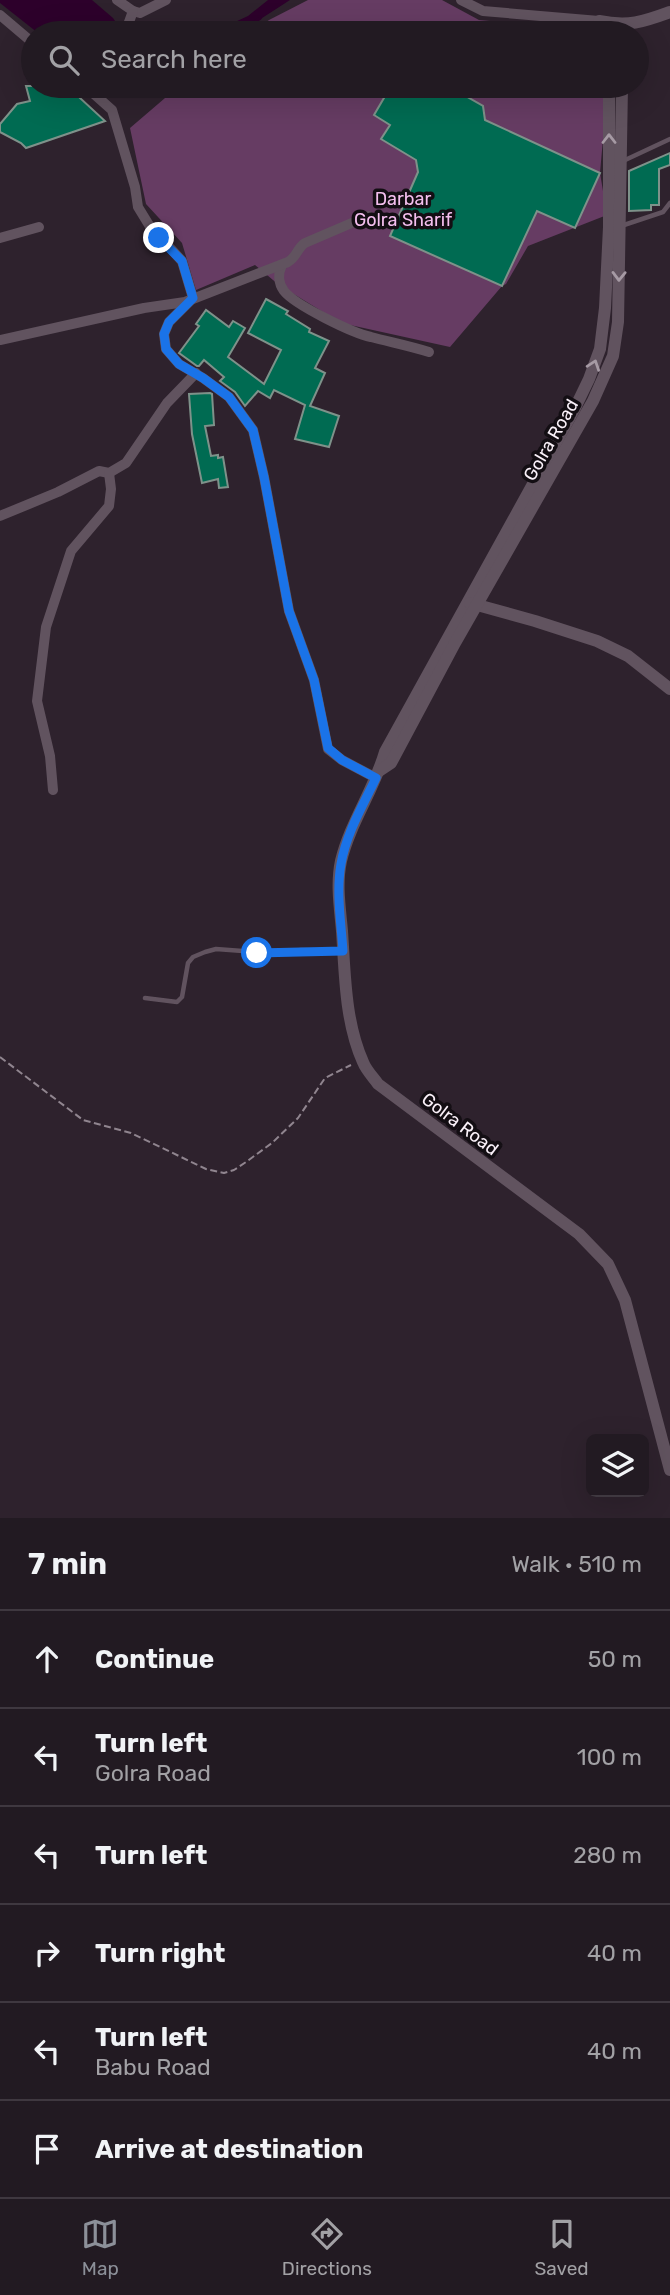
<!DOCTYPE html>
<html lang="en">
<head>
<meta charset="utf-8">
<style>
  :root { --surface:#221a22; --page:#2a232a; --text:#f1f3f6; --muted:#a2a1a5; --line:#3f3840; --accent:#8c9099 }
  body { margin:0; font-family:Rubik,sans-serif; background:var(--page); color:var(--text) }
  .controls { position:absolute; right:21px; bottom:21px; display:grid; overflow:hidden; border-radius:10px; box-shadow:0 7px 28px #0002 }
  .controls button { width:63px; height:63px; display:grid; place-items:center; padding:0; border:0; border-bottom:2px solid var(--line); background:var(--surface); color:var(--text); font:35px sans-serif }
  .stop { position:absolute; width:21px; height:21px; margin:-16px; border:5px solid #1a73e8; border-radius:50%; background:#fff }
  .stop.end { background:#1a73e8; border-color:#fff; box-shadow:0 2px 7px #0008 }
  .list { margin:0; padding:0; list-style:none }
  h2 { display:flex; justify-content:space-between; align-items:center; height:91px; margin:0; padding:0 28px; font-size:30px }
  h2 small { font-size:23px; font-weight:400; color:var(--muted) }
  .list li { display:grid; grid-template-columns:46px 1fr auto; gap:21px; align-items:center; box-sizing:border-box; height:98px; padding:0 28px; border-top:2px solid var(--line) }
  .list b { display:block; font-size:26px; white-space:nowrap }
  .list p { margin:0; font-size:23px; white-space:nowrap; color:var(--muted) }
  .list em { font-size:23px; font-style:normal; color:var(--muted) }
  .icon { flex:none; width:38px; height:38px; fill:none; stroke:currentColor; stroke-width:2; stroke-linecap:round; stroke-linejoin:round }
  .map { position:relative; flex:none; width:670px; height:1518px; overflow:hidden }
  .search { position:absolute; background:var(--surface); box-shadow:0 7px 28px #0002; left:21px; right:21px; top:21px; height:77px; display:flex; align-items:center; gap:18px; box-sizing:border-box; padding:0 24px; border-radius:38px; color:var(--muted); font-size:26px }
  .sheet { height:679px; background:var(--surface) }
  nav { display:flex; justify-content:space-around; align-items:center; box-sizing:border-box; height:98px; border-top:2px solid var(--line); background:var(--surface); font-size:19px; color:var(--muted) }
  nav a { display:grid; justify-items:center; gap:4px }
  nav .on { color:var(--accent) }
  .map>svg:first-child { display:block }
  .green { fill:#663c63 }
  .water { fill:#2d002b }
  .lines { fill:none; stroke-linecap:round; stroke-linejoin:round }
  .stream { stroke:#2d002b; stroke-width:3.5 }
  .building { fill:#006b52; stroke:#7e928a; stroke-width:2 }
  .path { stroke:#90858f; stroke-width:2; stroke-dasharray:7 3.5; stroke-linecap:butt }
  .service { stroke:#61535f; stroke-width:4.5 }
  .minor { stroke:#61535f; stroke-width:10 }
  .tertiary { stroke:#61535f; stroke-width:12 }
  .oneway { stroke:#a69aa4 }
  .route { stroke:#1a73e8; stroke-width:9 }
  .labels { text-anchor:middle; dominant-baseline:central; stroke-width:7; stroke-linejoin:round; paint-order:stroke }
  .park-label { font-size:18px; fill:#f5bfef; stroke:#130e13 }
  .street-label { font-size:18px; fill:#faf1f9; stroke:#130e13 }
</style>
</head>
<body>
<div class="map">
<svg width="670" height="1518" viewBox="0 0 670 1518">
  <rect width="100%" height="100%" fill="#2e222d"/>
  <g class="green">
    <polygon points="308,0 442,0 479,20 584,29 588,33 251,33 269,20"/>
    <polygon points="179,86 606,86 607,93 600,173 607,215 528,246 506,284 502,286 450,347 341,323 279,285 255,265 196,290 182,243 146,204 130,128"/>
  </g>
  <g class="water">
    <polygon points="0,0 92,0 113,18 123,33 38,33 0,3"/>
    <polygon points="268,0 290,0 239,33 211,33 248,16"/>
  </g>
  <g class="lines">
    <polyline class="stream" points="239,33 260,18"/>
  </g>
  <g class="building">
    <polygon points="26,86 67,86 105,121 26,148 21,143 0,132 0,124 17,104 30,101"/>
    <polygon points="391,86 448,86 483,106 485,120 600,173 575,228 537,211 502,286 390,236 418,172 416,160 381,139 390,125 374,115"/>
    <polygon points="670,153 670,165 659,169 659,205 651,205 651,210 629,211 629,171"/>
    <polygon points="266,299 288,311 286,314 310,329 309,332 329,341 315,368 325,373 310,406 339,416 329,447 295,439 305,405 274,390 270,398 258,391 245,406 235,392 220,381 224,377 204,360 199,366 197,366 179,353 199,326 196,324 206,310 229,327 233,321 245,328 228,357 264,384 281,350 248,333"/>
    <polygon points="210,393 212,394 214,425 205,426 211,456 218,455 218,458 223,457 228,487 219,488 218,479 202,483 192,434 189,394"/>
  </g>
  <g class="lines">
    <polyline class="path" points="0,1057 83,1120 131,1133 206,1169 224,1173 234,1170 246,1162 272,1143 298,1118 325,1078 351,1065"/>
    <g class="service">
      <polyline points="623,161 670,139"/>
      <polyline points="621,226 663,212 670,203"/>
      <polyline points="145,998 177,1002 182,997 188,963 193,957 205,952 216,949 271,953 301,950 342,951"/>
    </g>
    <g class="minor">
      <polyline points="117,0 133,11 140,13 166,0"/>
      <polyline points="461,0 483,11 599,21"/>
      <polyline points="0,15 33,43"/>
      <polyline points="125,33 133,11"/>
      <polyline points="85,86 112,110 135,187 138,207 149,225 182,261 193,298 169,322 164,334 166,349 179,364 203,378 229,397 253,430 264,477 289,611 314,680 328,749 342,760 376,778"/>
      <polyline points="0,238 39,227"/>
      <path d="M282,265C278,273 278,283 284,291C295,305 352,333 371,337C390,342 410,346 429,352"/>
      <path d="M0,340L144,308L185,302L288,262C297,257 297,248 305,243L368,216"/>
      <polyline points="0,516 58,492 99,471 109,473 126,463 167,403 196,373"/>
      <polyline points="53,790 50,756 37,701 46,627 71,551 109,506 111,489 109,473"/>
    </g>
    <g class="tertiary">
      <path d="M602,33L599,21C628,27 643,22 670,12"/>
      <path d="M609,86V227L605,308L600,349L589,379L575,408L385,752C374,790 350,823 341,861C336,884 340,908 342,931C345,974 345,1022 363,1062C366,1070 373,1077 378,1084L579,1234L608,1264L625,1300L670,1470"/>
      <polyline points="470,603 535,621 597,641 628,656 670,689"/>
      <polyline points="379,771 391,763 455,643 593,401 613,356 618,322 622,86"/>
    </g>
  </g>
  <defs><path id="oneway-chevron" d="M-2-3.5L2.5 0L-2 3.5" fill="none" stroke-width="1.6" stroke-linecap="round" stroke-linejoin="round" transform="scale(1.75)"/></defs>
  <g class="oneway">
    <use href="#oneway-chevron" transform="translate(609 139) rotate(-90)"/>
    <use href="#oneway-chevron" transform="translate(619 276) rotate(91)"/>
    <use href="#oneway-chevron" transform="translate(594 365) rotate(-71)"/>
  </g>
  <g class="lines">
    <path class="route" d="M159,238L182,261L193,298L169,322L164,334L166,349L179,364L203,378L229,397L253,430L264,477L289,611L314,680L328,748L342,760L376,778C363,805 346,834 341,864C336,892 341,922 343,951L257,953"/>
  </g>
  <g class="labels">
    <g class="park-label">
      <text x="403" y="199">Darbar<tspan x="403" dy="21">Golra Sharif</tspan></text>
    </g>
    <g class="street-label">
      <text transform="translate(551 440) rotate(-60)">Golra Road</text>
      <text transform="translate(460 1124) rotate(37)">Golra Road</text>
    </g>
  </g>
</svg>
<div class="controls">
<button><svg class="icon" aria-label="layers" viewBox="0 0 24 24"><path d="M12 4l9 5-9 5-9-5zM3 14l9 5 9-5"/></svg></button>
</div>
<div class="stop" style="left:257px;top:953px"></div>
<div class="stop end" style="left:159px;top:238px"></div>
<div class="search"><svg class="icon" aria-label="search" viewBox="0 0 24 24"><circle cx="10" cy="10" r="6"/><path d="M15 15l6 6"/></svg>Search here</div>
</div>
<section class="sheet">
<h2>7 min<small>Walk · 510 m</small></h2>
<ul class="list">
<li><svg class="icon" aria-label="ahead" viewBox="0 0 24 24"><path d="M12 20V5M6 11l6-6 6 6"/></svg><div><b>Continue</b></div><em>50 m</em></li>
<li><svg class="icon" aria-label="left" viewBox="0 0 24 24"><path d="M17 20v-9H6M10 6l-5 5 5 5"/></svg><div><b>Turn left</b><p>Golra Road</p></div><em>100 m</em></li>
<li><svg class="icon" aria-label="left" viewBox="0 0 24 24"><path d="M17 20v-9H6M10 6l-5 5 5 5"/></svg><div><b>Turn left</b></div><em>280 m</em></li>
<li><svg class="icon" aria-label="right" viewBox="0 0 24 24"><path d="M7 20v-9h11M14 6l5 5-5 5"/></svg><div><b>Turn right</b></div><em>40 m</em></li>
<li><svg class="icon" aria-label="left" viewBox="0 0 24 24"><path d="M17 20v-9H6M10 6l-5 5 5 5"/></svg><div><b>Turn left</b><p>Babu Road</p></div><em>40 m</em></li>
<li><svg class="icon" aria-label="arrive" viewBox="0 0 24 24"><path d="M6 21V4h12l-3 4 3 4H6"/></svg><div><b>Arrive at destination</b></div></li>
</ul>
</section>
<nav>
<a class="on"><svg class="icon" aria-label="map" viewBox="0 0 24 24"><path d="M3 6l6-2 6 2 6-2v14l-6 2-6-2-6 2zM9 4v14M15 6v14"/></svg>Map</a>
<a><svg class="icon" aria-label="directions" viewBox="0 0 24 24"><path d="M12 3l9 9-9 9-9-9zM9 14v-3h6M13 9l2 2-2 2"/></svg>Directions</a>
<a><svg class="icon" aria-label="saved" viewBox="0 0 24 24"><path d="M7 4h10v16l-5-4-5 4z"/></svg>Saved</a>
</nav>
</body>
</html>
